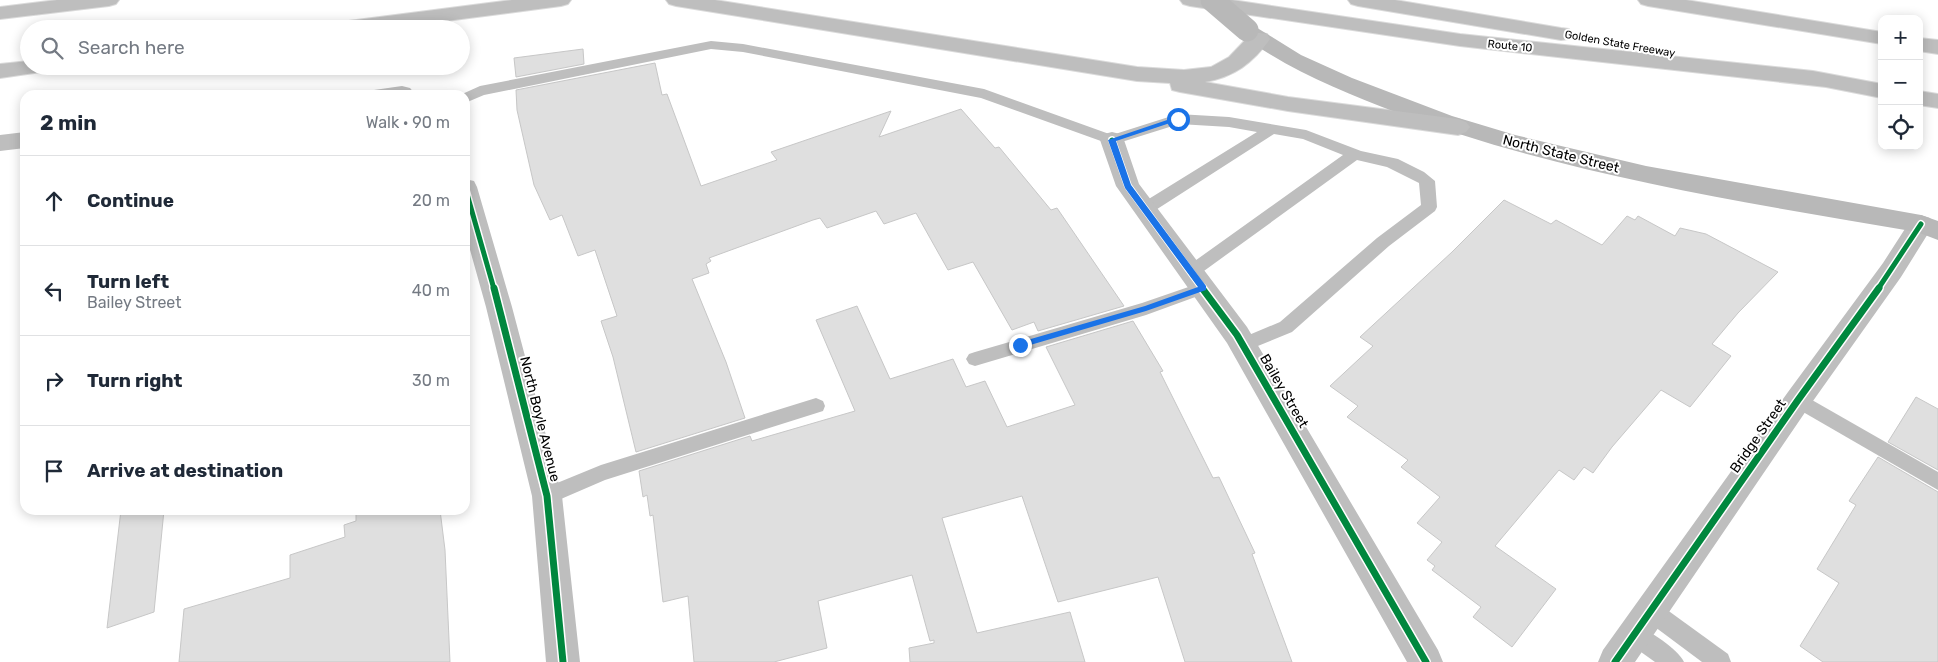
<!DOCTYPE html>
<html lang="en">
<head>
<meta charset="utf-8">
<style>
  :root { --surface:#fff; --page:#f6f6f7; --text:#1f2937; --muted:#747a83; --line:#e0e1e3 }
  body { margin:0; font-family:Rubik,sans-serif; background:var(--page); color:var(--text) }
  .controls { position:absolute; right:15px; top:15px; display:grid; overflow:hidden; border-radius:10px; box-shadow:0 2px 12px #0003 }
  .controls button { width:45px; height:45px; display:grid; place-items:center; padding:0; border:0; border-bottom:1px solid var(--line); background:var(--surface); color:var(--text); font:25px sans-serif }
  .stop { position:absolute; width:15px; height:15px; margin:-11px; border:4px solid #1a73e8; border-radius:50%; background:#fff }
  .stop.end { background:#1a73e8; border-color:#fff; box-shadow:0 1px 5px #0008 }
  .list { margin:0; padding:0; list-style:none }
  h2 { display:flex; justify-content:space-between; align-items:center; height:65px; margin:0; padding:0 20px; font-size:21px }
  h2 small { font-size:16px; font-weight:400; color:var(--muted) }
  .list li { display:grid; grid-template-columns:32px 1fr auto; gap:15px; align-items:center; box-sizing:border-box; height:90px; padding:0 20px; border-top:1px solid var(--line) }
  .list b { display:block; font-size:19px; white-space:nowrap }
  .list p { margin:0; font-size:16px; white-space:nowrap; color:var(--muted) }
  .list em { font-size:16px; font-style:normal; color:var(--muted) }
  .icon { flex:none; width:28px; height:28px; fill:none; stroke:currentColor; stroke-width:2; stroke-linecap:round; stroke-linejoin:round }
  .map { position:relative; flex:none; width:1938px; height:662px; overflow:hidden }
  .search { position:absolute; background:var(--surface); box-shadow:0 2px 12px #0003; left:20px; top:20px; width:450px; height:55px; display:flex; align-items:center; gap:12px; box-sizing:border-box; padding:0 18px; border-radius:28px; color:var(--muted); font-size:19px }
  .panel { position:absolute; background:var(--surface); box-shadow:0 2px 12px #0003; left:20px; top:90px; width:450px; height:425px; border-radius:15px }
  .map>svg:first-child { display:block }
  .building { fill:#dfdfdf; stroke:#c7c7c7 }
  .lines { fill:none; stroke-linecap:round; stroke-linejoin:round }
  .highway-casing { stroke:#dbdbdb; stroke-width:2 }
  .lane { fill:#bebebe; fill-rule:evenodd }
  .street { fill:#bebebe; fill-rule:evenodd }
  .secondary { fill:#b8b8b8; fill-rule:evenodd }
  .highway { fill:#bebebe; fill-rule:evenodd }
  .secondary-bridge { stroke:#b8b8b8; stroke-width:23 }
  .cycleway-far1-casing { stroke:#fff; stroke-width:8 }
  .cycleway-casing { stroke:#fff; stroke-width:10 }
  .cycleway-far1 { stroke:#00873e; stroke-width:5 }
  .cycleway { stroke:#00873e; stroke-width:7 }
  .route { fill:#1a73e8 }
  .labels { text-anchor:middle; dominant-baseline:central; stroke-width:4; stroke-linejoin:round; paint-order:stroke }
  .far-street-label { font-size:11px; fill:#000; stroke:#fff }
  .street-label { font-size:14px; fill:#000; stroke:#fff }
</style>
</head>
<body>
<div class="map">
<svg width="1938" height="662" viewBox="0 0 1938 662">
  <rect width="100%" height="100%" fill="#fff"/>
  <g class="building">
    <polygon points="583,49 584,64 516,77 514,58"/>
    <polygon points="655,63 662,95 667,94 701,186 777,160 771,152 891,111 879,137 961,109 995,148 999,147 1051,210 1057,208 1124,306 1038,331 1034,322 1012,330 973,262 948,270 916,213 884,224 876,211 827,228 820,218 813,220 709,258 711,261 706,264 709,273 692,279 726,362 745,418 636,452 613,357 601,321 617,316 595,250 578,256 562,215 550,220 534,185 517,110 516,90"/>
    <polygon points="1504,200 1551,224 1556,220 1602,245 1627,216 1635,220 1638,216 1675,236 1680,228 1706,234 1778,272 1738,313 1712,344 1731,356 1690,407 1661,390 1612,447 1593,473 1584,467 1574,480 1559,470 1495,546 1556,589 1512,647 1473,617 1481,607 1432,570 1435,566 1427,560 1442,542 1417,523 1440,497 1401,467 1408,460 1347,417 1358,406 1330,386 1373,346 1360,337 1452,252"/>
    <polygon points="857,306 890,379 953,359 966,387 985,381 1007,427 1075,405 1046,347 1133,321 1163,371 1160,372 1213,478 1219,477 1255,553 1252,554 1292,662 1185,662 1158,577 1058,602 1022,496 942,518 977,633 1070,612 1085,662 910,662 909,648 934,643 934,640 930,641 912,575 818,601 827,648 774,662 694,662 688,596 663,602 653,515 650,516 647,495 643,497 639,471 750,436 752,441 855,411 816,320"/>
    <polygon points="1916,397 1938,409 1938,470 1888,442"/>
    <polygon points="1878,457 1938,492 1938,662 1823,662 1800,646 1839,583 1817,569 1856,505 1849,501"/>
    <polygon points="121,510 164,510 154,612 107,628"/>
    <polygon points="356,510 440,510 445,550 450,662 179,662 184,609 290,578 290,555 345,537 344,525 356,521"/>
  </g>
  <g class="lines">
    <defs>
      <g id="highway">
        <polygon points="57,0 119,0 116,4 109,6 0,19 0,7"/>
        <polygon points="512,0 571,0 568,4 561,6 384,29 323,29 326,25 333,23"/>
        <path d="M666,0H715L1137,67L1184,70L1211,67L1229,57L1251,34L1259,33L1267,34L1270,39C1253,63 1234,77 1205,82L1288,97L1458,119L1466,122L1470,127L1466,132L1458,135L1288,111L1180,92L1172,90L1170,83L1137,81L676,6L669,4Z"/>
        <polygon points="1180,0 1232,0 1460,34 1813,71 1882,84 1882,98 1826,87 1460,46 1190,6 1183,4"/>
        <polygon points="1348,0 1395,0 1561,28 1569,29 1572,34 1569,39 1561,40 1358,6 1351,4"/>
        <polygon points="1638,0 1686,0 1882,32 1882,44 1648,6 1641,4"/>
        <polygon points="1919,38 1938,40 1938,54 1919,51"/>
        <polygon points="29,61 29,66 51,66 48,71 0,78 0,64"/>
        <polygon points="1919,91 1938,94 1938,108 1919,105"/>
      </g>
    </defs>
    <use href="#highway" class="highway-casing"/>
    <g class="lane">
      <polygon points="711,41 743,44 984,89 1112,135 1178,114 1229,117 1306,130 1361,151 1398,159 1424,172 1435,181 1437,207 1435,211 1389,246 1292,332 1243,352 1237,350 1234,345 1237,340 1280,322 1377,238 1421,205 1419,183 1387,167 1357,160 1197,276 1191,278 1185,276 1183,272 1185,268 1343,155 1303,139 1274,134 1151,213 1145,215 1139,213 1137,209 1139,205 1257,132 1229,127 1179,124 1112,145 981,98 743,52 711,49 484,95 465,103 465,95 460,95 480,86"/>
      <polygon points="1203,282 1209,284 1211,288 1209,292 1146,315 975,366 969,364 966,359 969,354 975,352 1142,303"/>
      <polygon points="1798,392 1938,472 1938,490 1791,405 1789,400 1791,395"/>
      <polygon points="816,398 823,401 825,406 823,411 605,480 547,505 540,502 537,496 540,490 601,465"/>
      <polygon points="1651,601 1659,604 1728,654 1731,662 1702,662 1643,618 1640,611 1643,604"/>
      <path d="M1635,625C1649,630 1678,649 1684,662H1655L1627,642L1624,635L1627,628Z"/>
    </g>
    <g class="street">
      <polygon points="402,86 410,88 416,95 371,95 374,90"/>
      <polygon points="25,132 25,148 0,151 0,135"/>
      <polygon points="1112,132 1120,134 1124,140 1139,184 1247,327 1438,650 1443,662 1407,662 1227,343 1116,186 1100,140 1104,134"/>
      <polygon points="465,179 474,181 477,187 512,307 562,496 580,662 546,662 532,496 486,307 465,232"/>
      <polygon points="1921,215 1930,218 1934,224 1901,277 1808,408 1635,662 1598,662 1603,650 1788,392 1883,263 1912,218"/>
    </g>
    <path class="secondary" d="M1247,24L1254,26L1301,55L1352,78L1452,116L1515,135L1646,166L1921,215L1938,221V240L1917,232C1742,202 1565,175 1398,113C1343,92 1288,70 1240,34L1236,30L1240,26Z"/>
    <use href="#highway" class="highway"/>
    <polyline class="secondary-bridge" points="1212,0 1247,30"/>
    <defs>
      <g id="cycleway-far1">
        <polyline points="1112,140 1128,186 1203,289"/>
        <polyline points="465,187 494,289"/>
        <polyline points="1878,289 1921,224"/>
      </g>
      <g id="cycleway">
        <polyline points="494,288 547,496 563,662"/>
        <polyline points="1202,288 1237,335 1426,662"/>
        <polyline points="1615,662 1798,400 1879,288"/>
      </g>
    </defs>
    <use href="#cycleway-far1" class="cycleway-far1-casing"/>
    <use href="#cycleway" class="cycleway-casing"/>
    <use href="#cycleway-far1" class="cycleway-far1"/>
    <use href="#cycleway" class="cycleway"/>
  </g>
  <polygon class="route" points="1176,117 1182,119 1116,141 1131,185 1206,286 1206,290 1146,311 1020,348 1017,347 1017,343 1145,306 1198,287 1125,188 1108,140"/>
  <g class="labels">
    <g class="far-street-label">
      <text transform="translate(1620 44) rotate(10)">Golden State Freeway</text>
      <text transform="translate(1510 46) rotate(6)">Route 10</text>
    </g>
    <g class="street-label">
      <text transform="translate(1561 154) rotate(14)">North State Street</text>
      <text transform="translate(1284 391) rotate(60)">Bailey Street</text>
      <text transform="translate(540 419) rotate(76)">North Boyle Avenue</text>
      <text transform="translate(1758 436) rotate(-55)">Bridge Street</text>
    </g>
  </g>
</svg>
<div class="controls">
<button>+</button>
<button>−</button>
<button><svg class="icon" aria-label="locate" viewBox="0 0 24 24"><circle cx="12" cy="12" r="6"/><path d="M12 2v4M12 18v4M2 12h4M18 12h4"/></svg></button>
</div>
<div class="stop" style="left:1178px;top:119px"></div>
<div class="stop end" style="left:1020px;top:345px"></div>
<div class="search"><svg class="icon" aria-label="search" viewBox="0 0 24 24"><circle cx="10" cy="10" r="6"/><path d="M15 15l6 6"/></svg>Search here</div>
<section class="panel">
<h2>2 min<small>Walk · 90 m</small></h2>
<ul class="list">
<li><svg class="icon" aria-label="ahead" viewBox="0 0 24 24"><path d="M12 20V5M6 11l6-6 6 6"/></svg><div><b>Continue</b></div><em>20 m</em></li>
<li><svg class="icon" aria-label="left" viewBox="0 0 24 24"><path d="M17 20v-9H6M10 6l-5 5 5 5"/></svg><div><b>Turn left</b><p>Bailey Street</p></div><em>40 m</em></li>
<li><svg class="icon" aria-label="right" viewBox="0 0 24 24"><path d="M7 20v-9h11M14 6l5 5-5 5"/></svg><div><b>Turn right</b></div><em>30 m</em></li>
<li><svg class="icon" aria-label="arrive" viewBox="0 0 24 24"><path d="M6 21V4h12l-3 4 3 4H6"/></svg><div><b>Arrive at destination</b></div></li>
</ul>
</section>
</div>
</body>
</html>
